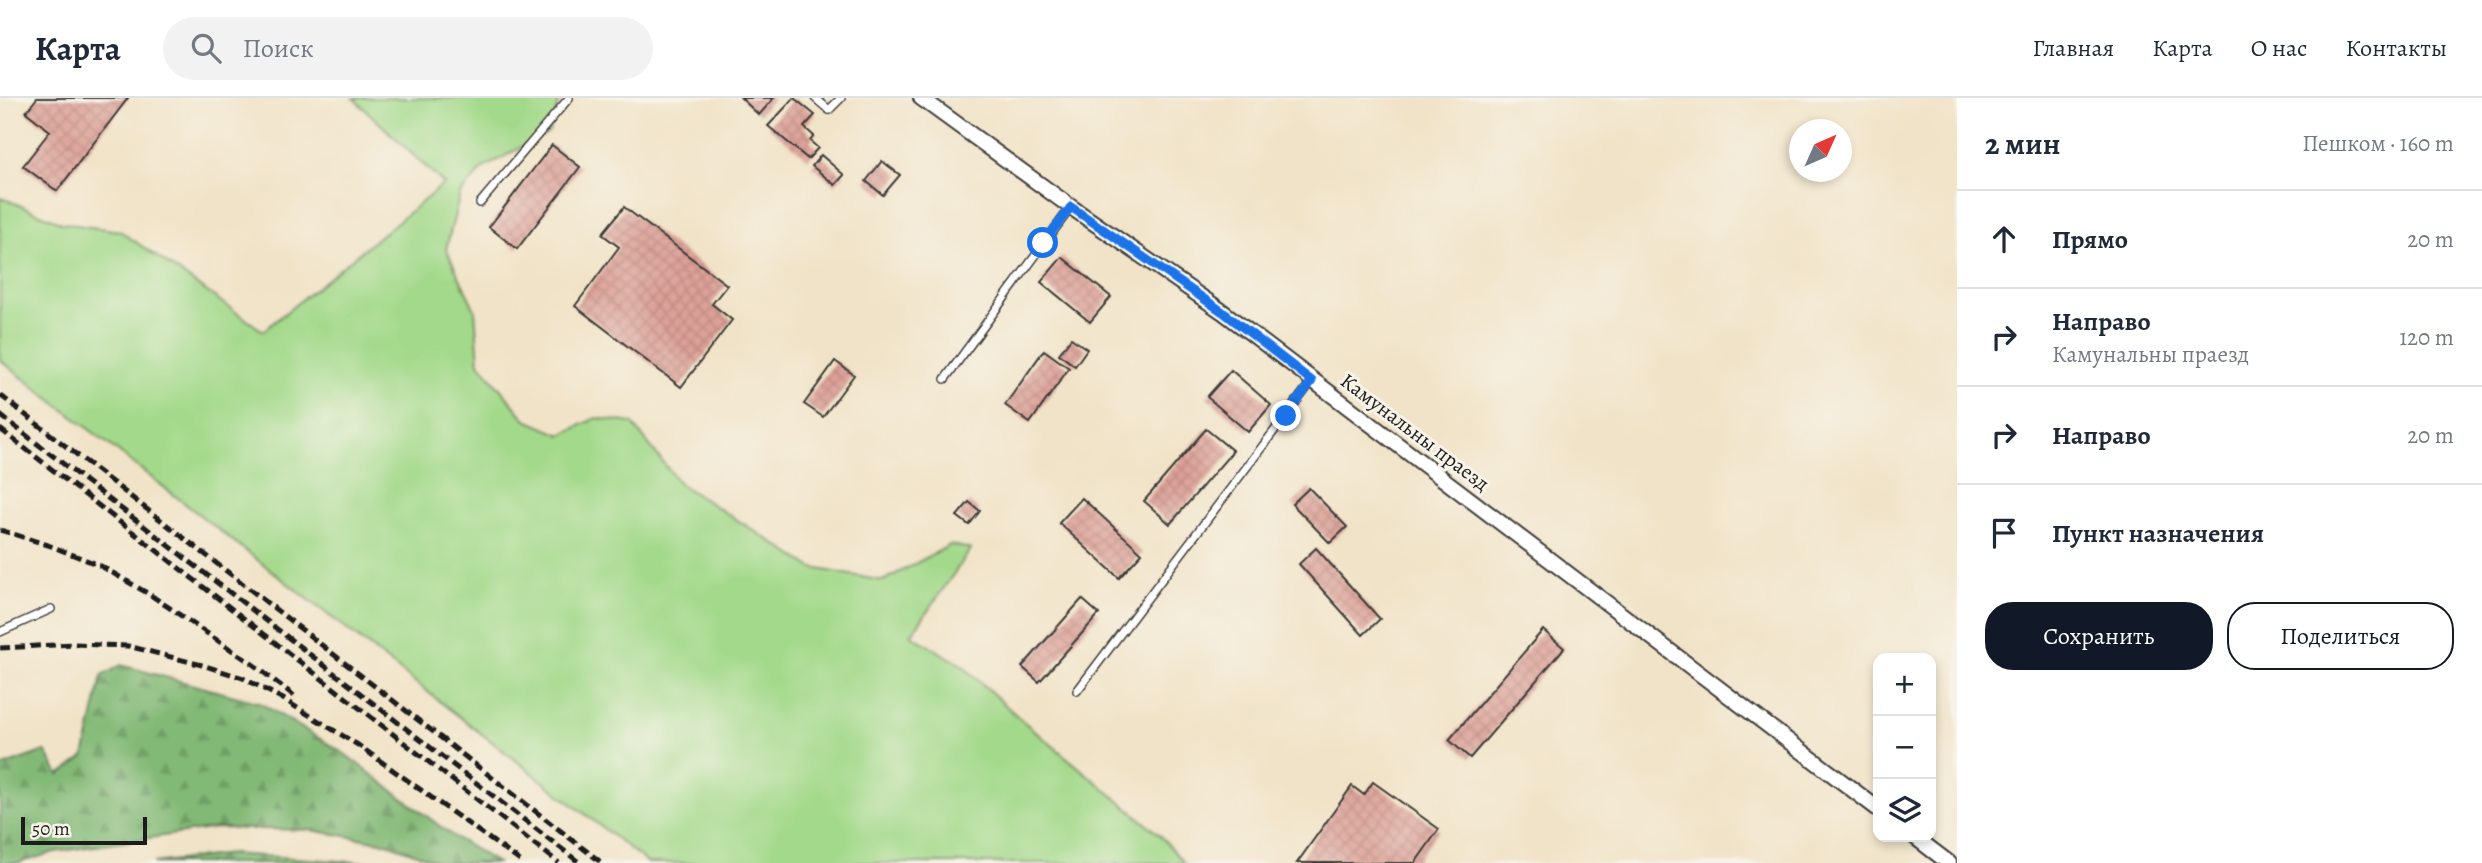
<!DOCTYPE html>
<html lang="ru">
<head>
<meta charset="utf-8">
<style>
  :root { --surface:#fff; --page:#f2f2f3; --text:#1f2937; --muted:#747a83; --line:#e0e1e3; --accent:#111827 }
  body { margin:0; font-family:Alegreya,serif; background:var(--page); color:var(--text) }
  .controls { position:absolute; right:21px; bottom:21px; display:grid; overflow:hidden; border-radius:14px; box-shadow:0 4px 10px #0003 }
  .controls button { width:63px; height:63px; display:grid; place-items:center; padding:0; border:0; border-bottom:2px solid var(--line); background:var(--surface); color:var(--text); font:35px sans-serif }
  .compass { position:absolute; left:1789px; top:21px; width:63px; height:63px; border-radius:50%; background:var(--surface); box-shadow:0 4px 10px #0003; rotate:45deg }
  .scale { position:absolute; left:21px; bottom:18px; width:126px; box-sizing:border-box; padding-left:7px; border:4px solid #1c1c1c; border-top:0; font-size:19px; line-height:24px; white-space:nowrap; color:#1c1c1c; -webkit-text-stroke:5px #f7f3e8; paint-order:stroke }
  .stop { position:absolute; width:21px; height:21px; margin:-16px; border:5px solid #1a73e8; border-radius:50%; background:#fff }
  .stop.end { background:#1a73e8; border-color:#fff; box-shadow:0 2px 7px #0008 }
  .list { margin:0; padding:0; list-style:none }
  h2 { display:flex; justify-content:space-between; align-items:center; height:91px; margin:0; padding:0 28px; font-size:30px }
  h2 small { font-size:23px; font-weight:400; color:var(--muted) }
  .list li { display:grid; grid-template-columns:46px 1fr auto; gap:21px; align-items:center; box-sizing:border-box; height:98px; padding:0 28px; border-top:2px solid var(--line) }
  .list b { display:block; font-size:26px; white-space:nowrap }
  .list p { margin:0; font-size:23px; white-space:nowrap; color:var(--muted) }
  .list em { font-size:23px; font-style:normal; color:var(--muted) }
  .actions { display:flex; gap:14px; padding:21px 28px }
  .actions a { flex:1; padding:16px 0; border:2px solid var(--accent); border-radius:28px; text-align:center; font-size:24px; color:var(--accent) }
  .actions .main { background:var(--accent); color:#fff }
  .icon { flex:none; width:38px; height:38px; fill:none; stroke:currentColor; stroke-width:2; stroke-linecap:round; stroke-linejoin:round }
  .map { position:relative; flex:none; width:1957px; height:765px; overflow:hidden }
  header { display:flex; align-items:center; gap:42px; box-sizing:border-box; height:98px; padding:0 35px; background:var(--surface); border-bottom:2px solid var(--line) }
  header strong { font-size:33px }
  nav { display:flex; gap:38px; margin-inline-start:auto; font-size:24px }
  .search { width:490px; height:63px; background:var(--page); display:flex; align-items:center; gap:18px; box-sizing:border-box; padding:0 24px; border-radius:38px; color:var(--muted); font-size:26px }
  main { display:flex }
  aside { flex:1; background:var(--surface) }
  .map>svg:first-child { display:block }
  .grass { fill:#a3d98a; stroke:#607a53; stroke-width:2 }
  .forest { fill:url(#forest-firs); stroke:#4f6a49; stroke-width:2 }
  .building { fill:url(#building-cross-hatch) }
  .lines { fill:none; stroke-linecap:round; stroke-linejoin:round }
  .lane-casing { stroke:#3c3a36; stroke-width:10 }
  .street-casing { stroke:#3c3a36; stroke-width:18 }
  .lane { stroke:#fff; stroke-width:7 }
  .street { stroke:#fff; stroke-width:14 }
  .rail { stroke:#1c1c1c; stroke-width:5; stroke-dasharray:10 5; stroke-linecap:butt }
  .route { stroke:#1a73e8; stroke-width:9 }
  .labels { text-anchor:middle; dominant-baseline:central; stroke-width:6; stroke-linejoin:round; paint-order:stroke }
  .street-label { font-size:21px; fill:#1c1c1c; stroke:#f7f3e8 }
</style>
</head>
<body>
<header>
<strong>Карта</strong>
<div class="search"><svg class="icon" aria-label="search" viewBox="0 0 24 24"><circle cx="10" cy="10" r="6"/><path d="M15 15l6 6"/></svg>Поиск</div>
<nav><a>Главная</a><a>Карта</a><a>О нас</a><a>Контакты</a></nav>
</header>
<main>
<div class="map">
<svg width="1957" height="765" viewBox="0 0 1957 765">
  <defs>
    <pattern id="forest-firs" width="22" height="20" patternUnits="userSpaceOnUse" patternTransform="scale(1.75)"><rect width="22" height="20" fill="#82b976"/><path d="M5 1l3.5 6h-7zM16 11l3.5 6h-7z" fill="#709e66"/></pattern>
    <pattern id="building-cross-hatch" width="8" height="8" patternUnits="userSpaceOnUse" patternTransform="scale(1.75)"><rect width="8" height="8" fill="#dda198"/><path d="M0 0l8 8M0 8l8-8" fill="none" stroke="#bd8a82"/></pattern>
  </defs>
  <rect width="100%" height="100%" fill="#f7f3e8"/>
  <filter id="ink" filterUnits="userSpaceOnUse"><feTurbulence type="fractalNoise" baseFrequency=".0143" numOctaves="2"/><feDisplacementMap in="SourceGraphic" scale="14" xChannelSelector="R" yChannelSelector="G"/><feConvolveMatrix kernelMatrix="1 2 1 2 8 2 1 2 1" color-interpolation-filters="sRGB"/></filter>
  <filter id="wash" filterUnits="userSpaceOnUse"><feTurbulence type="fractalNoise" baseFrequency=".00686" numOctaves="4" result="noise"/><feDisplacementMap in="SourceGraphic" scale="28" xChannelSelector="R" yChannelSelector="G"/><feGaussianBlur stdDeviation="1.57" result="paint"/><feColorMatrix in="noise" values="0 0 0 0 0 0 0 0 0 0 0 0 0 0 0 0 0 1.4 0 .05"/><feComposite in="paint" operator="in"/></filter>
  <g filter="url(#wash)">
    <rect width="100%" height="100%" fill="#f1e3c7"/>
    <polygon class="grass" points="353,0 560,0 549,34 483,70 460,96 446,151 475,212 479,265 526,322 561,337 596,320 632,325 680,386 813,470 883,483 950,447 971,451 911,537 962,567 1017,618 1160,737 1184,765 648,765 0,262 0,99 62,125 120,133 263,233 444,86"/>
    <g class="forest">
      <polygon points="121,567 260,605 342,654 453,738 497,765 442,765 387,745 310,732 217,730 55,754 18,765 0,765 0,669 45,653 59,677 84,659 102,578"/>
      <polygon points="230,756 374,765 376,765 153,765"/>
    </g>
    <g id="blocks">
      <g class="building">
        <polygon points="37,0 128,0 57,93 23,68 50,33 26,14"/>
        <polygon points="741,0 774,0 759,17"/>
        <polygon points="794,0 815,17 804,29 814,38 810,43 818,50 808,61 768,28"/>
        <polygon points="552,47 580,69 517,151 489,129"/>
        <polygon points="821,57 844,77 835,87 812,68"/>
        <polygon points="882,63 900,77 883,97 866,83"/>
        <polygon points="624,109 727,187 712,206 732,222 681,289 575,208 619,149 602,136"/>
        <polygon points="1062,159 1111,199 1090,224 1041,184"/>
        <polygon points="1071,240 1087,251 1075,268 1059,256"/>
        <polygon points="1044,252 1069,270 1030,325 1005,307"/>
        <polygon points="835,263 854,277 823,319 804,306"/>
        <polygon points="1231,272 1271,307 1248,334 1207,299"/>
        <polygon points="1206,331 1233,353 1170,426 1144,403"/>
        <polygon points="1309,390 1347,429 1330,445 1292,406"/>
        <polygon points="1082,400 1142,455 1119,480 1059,425"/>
        <polygon points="969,404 980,413 969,427 957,418"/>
        <polygon points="1316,450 1380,521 1363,537 1299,466"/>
        <polygon points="1082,501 1099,516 1039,584 1022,569"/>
        <polygon points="1543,532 1564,550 1470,660 1449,642"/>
        <polygon points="1373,684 1439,731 1415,765 1297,765 1352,688 1364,697"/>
      </g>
    </g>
  </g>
  <g filter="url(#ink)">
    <use href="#blocks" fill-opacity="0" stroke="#3c3a36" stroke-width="2"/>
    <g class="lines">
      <defs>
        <g id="lane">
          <polyline points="815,0 829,12 841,0"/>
          <polyline points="480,105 569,0"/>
          <polyline points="945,281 1071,109"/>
          <polyline points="0,534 51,511"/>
          <polyline points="1077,593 1312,283"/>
        </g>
        <g id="street">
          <polyline points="921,0 1071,109 1223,214 1878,711"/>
          <polyline points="1915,739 1949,765"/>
        </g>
      </defs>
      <use href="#lane" class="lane-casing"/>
      <use href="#street" class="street-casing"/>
      <use href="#lane" class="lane"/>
      <use href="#street" class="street"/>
      <g class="rail">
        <polyline points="0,297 602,765"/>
        <polyline points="0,317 580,765"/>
        <polyline points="0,331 559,765"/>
        <polyline points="0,432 48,447 99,467 149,496 254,567 297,600"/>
        <polyline points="0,550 74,546 128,548 202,567 243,580 283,601 358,647 523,765"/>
      </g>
    </g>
  </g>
  <g class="lines" filter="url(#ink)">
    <polyline class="route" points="1043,145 1071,109 1223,214 1312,283 1286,318"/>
  </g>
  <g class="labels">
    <g class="street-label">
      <text transform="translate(1415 334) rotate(37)">Камунальны праезд</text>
    </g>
  </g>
</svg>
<div class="controls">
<button>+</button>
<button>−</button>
<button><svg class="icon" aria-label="layers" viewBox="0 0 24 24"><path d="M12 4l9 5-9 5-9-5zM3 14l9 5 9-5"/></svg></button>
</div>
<svg class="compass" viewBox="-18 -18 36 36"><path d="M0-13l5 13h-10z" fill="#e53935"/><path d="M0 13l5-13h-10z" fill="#747a83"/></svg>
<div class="scale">50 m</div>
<div class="stop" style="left:1043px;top:145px"></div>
<div class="stop end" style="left:1286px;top:318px"></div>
</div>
<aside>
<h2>2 мин<small>Пешком · 160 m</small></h2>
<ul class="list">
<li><svg class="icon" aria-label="ahead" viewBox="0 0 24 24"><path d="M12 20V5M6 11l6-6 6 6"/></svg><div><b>Прямо</b></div><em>20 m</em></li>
<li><svg class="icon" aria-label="right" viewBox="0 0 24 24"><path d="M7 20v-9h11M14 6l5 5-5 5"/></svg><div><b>Направо</b><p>Камунальны праезд</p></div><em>120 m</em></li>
<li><svg class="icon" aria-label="right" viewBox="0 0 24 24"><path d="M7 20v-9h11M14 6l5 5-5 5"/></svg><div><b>Направо</b></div><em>20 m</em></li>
<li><svg class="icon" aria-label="arrive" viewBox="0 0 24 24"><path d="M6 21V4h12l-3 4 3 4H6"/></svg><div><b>Пункт назначения</b></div></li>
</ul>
<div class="actions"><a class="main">Сохранить</a><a>Поделиться</a></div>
</aside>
</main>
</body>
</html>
